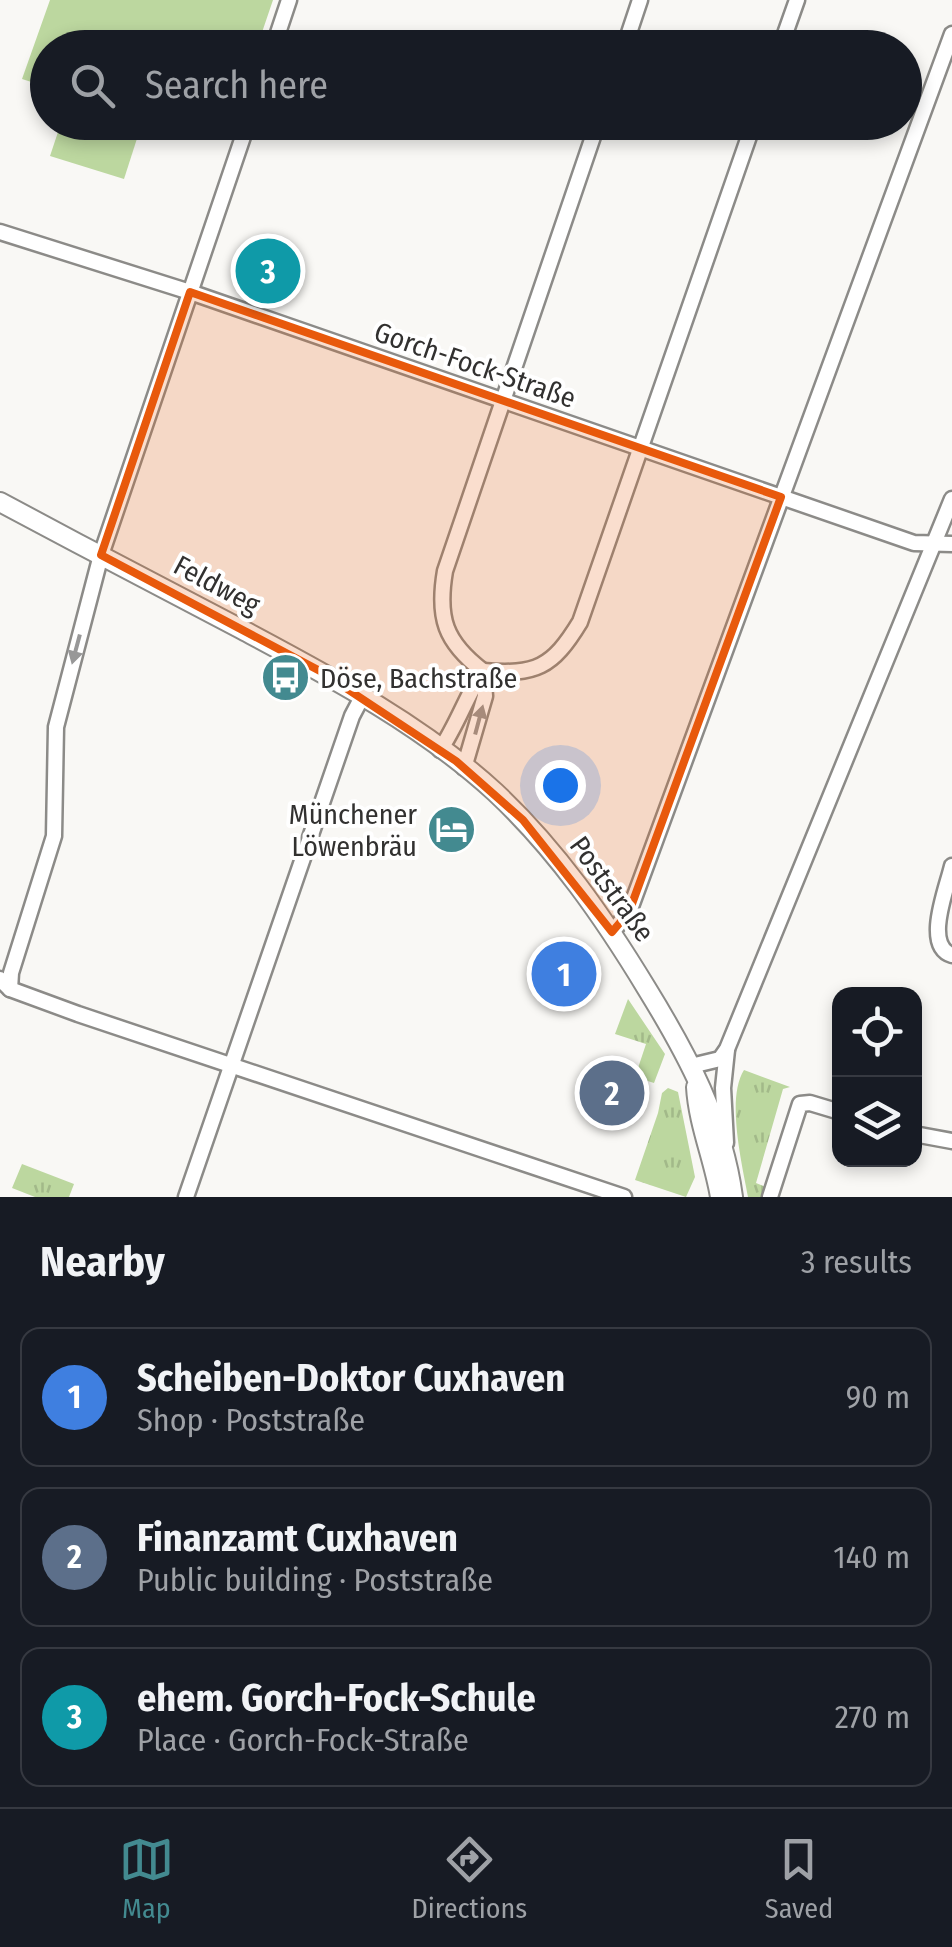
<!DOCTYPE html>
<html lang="en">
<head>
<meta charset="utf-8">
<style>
  :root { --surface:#171b24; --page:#20242c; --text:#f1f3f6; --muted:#9ea1a6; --line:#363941; --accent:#438a90 }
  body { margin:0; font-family:"Fira Sans Condensed",sans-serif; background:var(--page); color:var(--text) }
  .controls { position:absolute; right:30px; bottom:30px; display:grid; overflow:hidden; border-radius:20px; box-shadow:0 5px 15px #0003 }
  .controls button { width:90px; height:90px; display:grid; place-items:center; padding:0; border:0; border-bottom:2px solid var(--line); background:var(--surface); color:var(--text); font:50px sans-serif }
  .you { position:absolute; left:560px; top:785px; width:35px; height:35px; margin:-25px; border:8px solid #fff; border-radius:50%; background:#1a73e8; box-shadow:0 0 0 15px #1a73e833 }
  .badge { display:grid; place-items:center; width:65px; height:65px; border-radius:50%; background:var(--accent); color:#fff; font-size:32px; font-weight:700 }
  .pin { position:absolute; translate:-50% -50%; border:5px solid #fff; box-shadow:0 2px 10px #0006 }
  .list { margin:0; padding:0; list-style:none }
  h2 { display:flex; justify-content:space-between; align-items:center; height:130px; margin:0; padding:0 40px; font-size:42px }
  h2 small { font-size:32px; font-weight:400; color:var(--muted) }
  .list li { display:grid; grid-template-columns:65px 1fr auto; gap:30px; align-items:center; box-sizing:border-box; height:140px; margin:0 20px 20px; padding:0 20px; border:2px solid var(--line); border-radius:20px }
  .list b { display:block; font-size:38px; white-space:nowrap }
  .list p { margin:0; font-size:32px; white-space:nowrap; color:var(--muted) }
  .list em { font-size:32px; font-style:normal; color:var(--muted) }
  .icon { flex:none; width:55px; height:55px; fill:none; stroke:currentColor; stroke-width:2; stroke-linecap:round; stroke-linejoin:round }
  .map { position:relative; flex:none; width:952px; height:1197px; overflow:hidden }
  .search { position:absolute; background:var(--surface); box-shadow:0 5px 15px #0003; left:30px; right:30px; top:30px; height:110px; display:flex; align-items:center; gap:25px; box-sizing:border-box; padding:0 35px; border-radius:55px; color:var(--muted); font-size:38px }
  .sheet { height:610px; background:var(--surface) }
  nav { display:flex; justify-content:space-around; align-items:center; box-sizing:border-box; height:140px; border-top:2px solid var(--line); background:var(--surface); font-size:28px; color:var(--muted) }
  nav a { display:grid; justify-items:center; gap:5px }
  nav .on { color:var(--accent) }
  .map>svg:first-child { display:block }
  .grass { fill:url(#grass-tufts) }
  .pitch { fill:#bcd79f }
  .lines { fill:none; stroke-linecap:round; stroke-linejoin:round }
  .minor-casing { stroke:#8c8b88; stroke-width:19 }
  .tertiary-casing { stroke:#8c8b88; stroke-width:22 }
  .minor { stroke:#fff; stroke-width:14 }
  .tertiary { stroke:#fff; stroke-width:18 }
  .oneway { fill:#989898 }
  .marked { fill:#e8590c; fill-opacity:0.2; stroke:#e8590c; stroke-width:8; stroke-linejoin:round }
  .labels { text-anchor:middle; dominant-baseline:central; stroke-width:8; stroke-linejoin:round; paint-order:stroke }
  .street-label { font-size:28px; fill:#323130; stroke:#fff }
  .poi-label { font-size:28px; fill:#323130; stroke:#fff; text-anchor:start }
</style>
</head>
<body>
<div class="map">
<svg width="952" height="1197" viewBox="0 0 952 1197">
  <defs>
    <pattern id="grass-tufts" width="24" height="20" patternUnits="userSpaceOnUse" patternTransform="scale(2.5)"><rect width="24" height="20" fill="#bcd79f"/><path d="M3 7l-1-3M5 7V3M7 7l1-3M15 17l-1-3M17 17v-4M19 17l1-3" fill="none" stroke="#a2b989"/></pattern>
  </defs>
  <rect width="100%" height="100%" fill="#f9f8f5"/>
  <g class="grass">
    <polygon points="628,999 665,1054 654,1083 635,1077 646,1044 615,1034"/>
    <path d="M744,1070L790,1087L783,1089L756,1183L766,1187L762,1197H748C742,1164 726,1098 744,1070Z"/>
    <polygon points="668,1088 678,1092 695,1177 686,1197 635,1180 658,1113 662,1093"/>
    <polygon points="22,1164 74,1184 69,1197 35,1197 12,1188"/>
  </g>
  <g class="pitch">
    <polygon points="50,0 273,0 257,47 48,48 47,87 22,79"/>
    <polygon points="61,123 142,123 124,179 50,156"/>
  </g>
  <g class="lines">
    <defs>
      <g id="minor">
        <polyline points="273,48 289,0"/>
        <polyline points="624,48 640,0"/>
        <polyline points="780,48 797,0"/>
        <polyline points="0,232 190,292 914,543 952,544"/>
        <path d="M483,671C536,675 552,668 580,622L754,122"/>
        <path d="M483,671C445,642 437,618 445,571L598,122"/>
        <path d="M440,750C457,725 466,697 482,672"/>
        <polyline points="464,768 485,696 483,671"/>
        <path d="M952,866C947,888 923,946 952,955"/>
        <polyline points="612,932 629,912 952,34"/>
        <polyline points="0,979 10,989 78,1014 624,1197"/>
        <polyline points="10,989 11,973 54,836 56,727 101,555 248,122"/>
        <polyline points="691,1066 720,1059 727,1049 952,499"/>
        <polyline points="914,1134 952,1141"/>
        <polyline points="726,1143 723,1088 727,1050"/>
        <polyline points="186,1197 352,716 362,697"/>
        <polyline points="770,1197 800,1104 810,1103 840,1112"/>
      </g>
      <g id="tertiary">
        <path d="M0,502C80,545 161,587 241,629C329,676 421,724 495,792C556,849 604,918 647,989C687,1054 723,1121 733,1197"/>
        <path d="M696,1087C698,1124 714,1160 720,1197"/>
      </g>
    </defs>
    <use href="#minor" class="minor-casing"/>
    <use href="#tertiary" class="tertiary-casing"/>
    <use href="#minor" class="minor"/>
    <use href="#tertiary" class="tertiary"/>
  </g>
  <defs><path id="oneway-solid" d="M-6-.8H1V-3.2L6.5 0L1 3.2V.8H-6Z" transform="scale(2.5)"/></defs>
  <g class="oneway">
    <use href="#oneway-solid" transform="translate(76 649) rotate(105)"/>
    <use href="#oneway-solid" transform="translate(479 720) rotate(-75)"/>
  </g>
  <path class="marked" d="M190,292L781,497L629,912L612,932L523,820L456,761L320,671L101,555Z"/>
  <defs>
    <symbol id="bus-disc" viewBox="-11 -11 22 22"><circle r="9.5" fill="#438a90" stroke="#fff"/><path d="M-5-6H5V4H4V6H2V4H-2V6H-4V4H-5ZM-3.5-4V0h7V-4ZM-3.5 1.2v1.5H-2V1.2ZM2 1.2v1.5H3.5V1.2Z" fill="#fff"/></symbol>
    <symbol id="hotel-disc" viewBox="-11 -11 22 22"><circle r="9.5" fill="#438a90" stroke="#fff"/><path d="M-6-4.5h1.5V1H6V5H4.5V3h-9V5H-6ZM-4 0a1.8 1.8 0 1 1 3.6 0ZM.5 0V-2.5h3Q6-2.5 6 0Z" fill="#fff"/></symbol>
  </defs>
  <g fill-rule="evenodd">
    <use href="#bus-disc" x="258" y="650" width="55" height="55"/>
    <use href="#hotel-disc" x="424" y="802" width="55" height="55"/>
  </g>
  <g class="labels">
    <g class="street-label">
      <text transform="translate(475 365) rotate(19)">Gorch-Fock-Straße</text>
      <text transform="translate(217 585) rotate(28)">Feldweg</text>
      <text transform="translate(612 889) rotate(54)">Poststraße</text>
    </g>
    <g class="poi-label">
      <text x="320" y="678">Döse, Bachstraße</text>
      <text x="417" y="814" text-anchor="end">Münchener<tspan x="417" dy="32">Löwenbräu</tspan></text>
    </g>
  </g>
</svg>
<div class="controls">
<button><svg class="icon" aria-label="locate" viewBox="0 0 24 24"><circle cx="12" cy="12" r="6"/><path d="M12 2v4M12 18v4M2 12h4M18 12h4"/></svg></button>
<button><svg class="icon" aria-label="layers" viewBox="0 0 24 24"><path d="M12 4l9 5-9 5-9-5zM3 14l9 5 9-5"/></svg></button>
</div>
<div class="you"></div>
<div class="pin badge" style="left:564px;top:974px;background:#3f7fe0">1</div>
<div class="pin badge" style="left:612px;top:1093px;background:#5c6f8a">2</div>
<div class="pin badge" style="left:268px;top:271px;background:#0f9aa8">3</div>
<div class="search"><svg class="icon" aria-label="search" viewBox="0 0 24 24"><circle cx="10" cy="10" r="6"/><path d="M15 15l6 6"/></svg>Search here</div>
</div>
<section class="sheet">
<h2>Nearby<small>3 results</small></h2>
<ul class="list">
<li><span class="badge" style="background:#3f7fe0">1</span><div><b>Scheiben-Doktor Cuxhaven</b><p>Shop · Poststraße</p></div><em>90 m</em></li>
<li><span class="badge" style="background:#5c6f8a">2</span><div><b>Finanzamt Cuxhaven</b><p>Public building · Poststraße</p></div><em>140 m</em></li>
<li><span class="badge" style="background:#0f9aa8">3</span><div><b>ehem. Gorch-Fock-Schule</b><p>Place · Gorch-Fock-Straße</p></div><em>270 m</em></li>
</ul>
</section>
<nav>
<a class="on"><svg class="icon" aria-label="map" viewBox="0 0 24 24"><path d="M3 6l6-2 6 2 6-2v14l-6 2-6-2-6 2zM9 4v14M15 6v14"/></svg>Map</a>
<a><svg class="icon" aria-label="directions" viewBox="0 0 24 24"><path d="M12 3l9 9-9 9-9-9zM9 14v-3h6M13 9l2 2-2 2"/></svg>Directions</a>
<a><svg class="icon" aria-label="saved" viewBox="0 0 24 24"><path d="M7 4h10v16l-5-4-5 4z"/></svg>Saved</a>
</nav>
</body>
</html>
